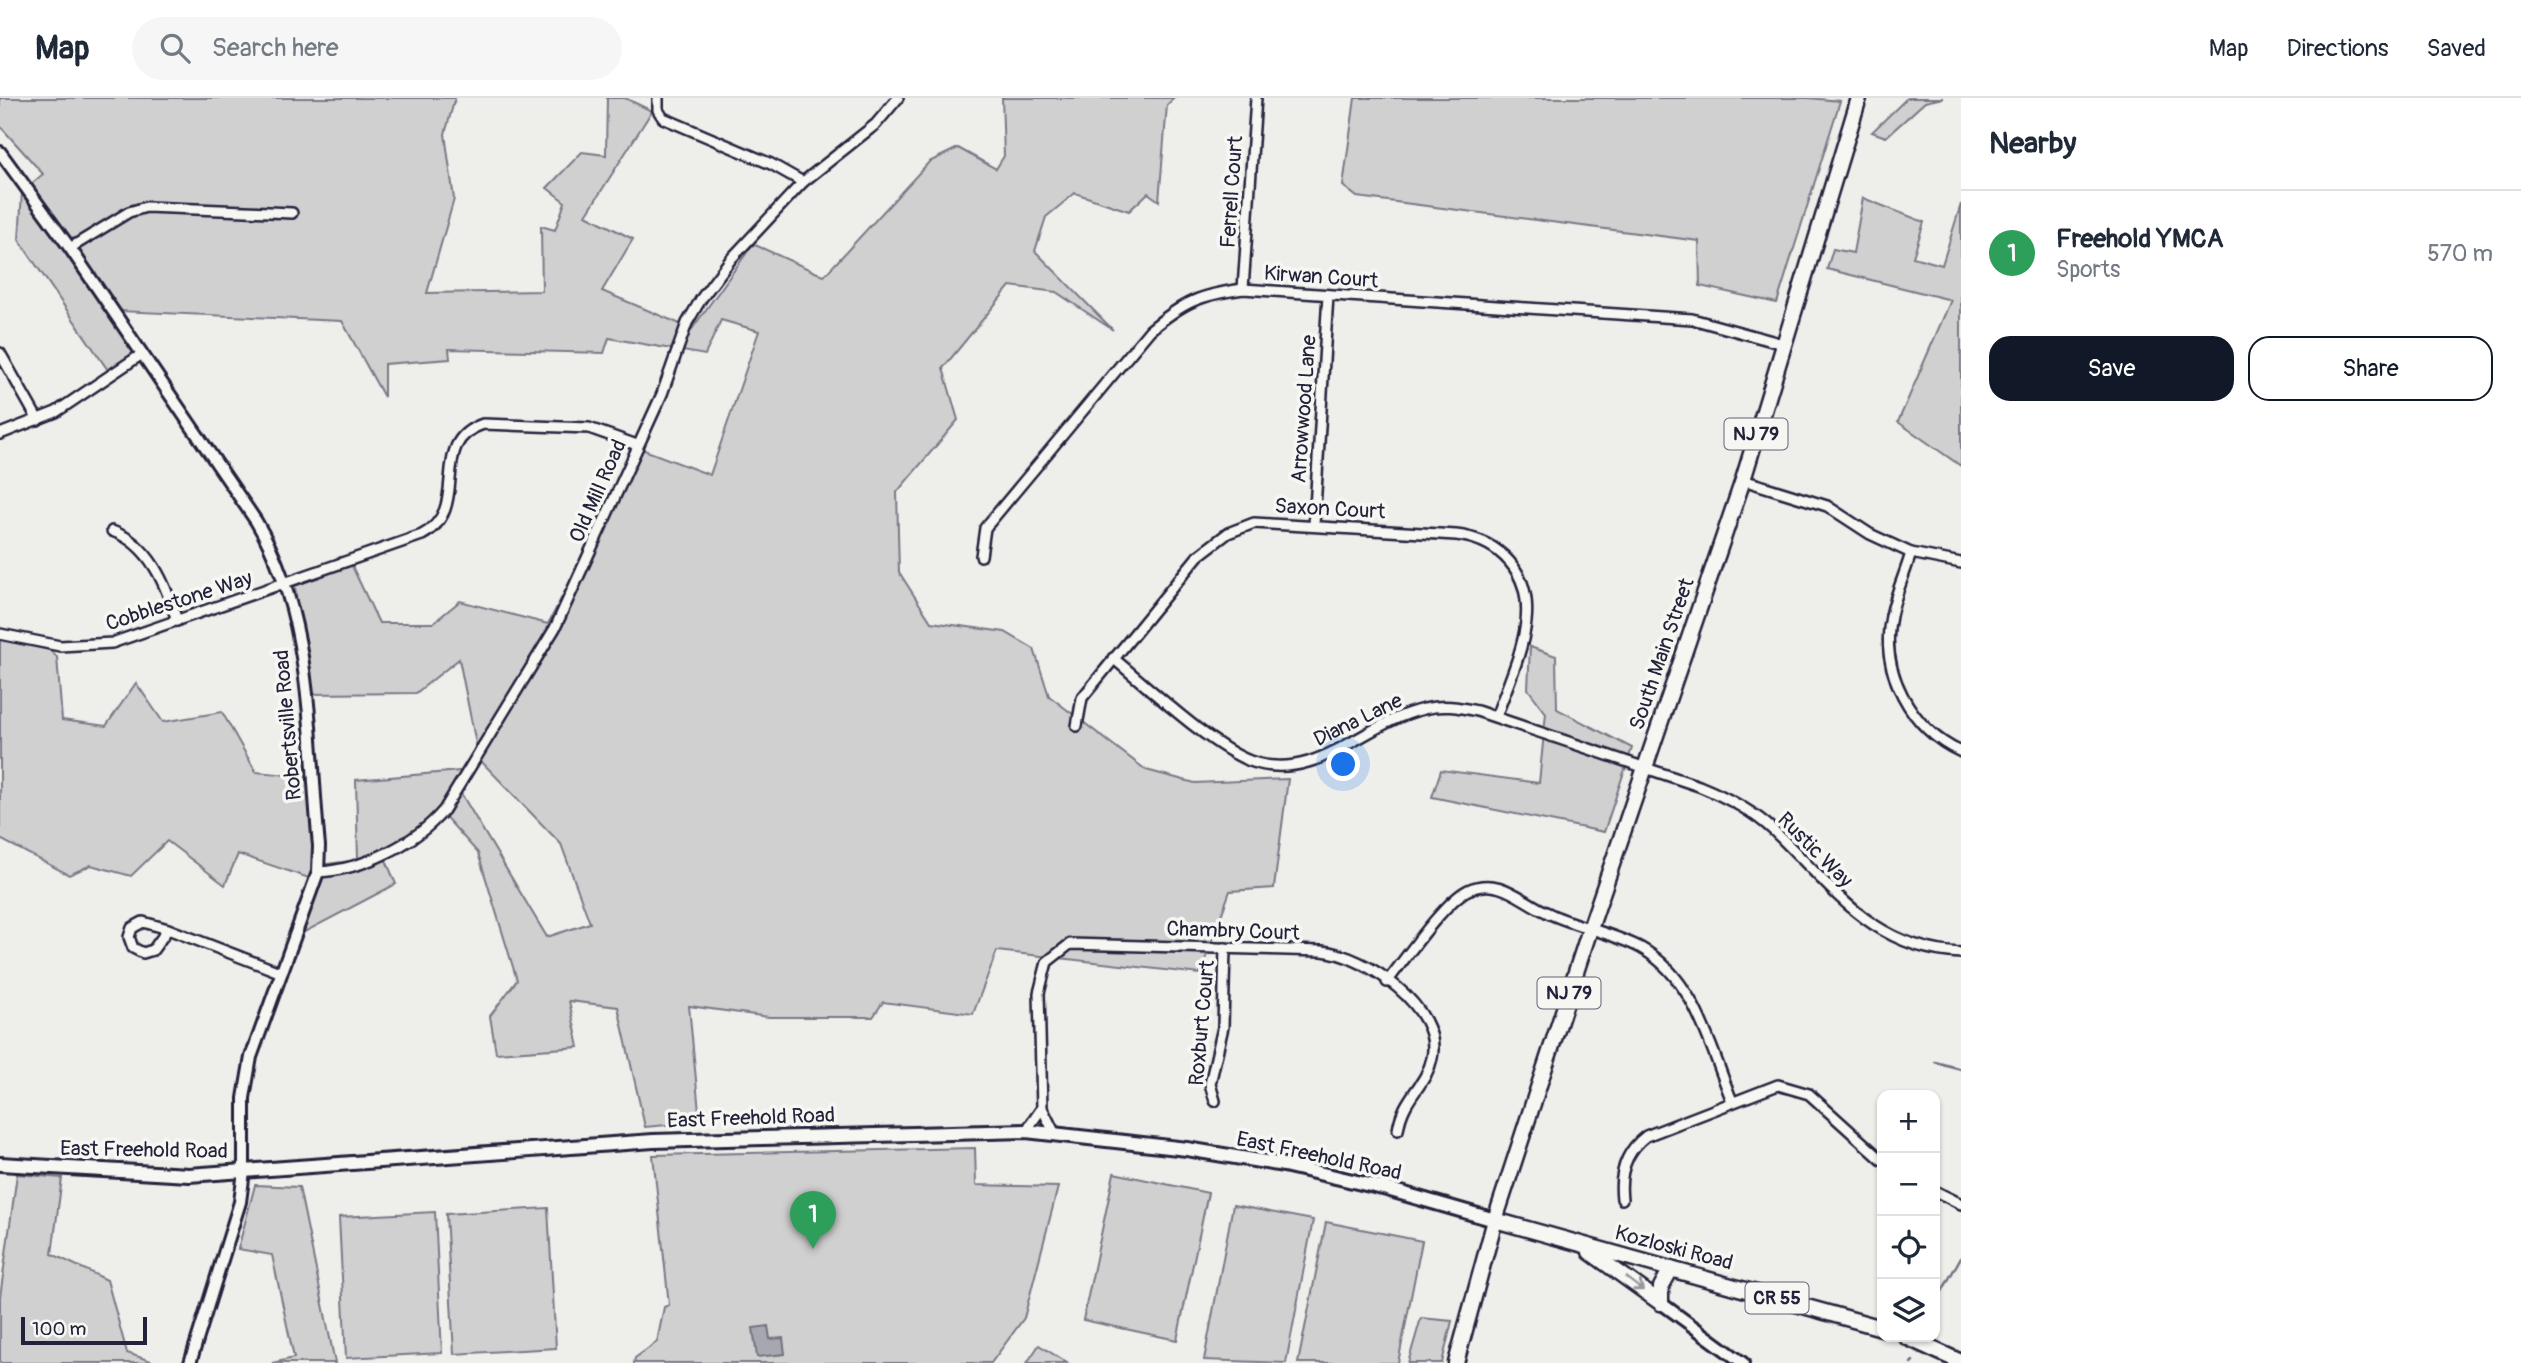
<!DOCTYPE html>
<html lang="en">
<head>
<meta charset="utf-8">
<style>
  :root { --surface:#fff; --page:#f6f6f7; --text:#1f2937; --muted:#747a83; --line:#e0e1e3; --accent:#111827 }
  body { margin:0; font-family:Pangolin,sans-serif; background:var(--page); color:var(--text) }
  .controls { position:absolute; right:21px; bottom:21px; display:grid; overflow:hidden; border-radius:14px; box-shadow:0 2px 5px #0004 }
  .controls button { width:63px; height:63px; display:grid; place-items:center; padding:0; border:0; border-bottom:2px solid var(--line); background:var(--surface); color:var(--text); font:35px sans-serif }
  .scale { position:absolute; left:21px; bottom:18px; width:126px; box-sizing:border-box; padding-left:7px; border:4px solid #22223b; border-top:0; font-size:19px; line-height:24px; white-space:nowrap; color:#22223b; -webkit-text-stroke:5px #f6f6f2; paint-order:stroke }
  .you { position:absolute; left:1344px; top:667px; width:24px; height:24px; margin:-18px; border:5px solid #fff; border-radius:50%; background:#1a73e8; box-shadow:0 0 0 10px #1a73e833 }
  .badge { display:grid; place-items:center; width:46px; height:46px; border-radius:50%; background:var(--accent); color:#fff; font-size:23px; font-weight:700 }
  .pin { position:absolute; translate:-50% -58px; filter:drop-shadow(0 2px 4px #0008) }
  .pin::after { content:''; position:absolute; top:37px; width:24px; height:21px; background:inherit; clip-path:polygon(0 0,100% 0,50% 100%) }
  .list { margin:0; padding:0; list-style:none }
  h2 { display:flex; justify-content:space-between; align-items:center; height:91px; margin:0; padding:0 28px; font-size:30px }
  h2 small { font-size:23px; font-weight:400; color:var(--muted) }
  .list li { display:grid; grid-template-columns:46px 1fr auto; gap:21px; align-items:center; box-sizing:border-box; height:126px; padding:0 28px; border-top:2px solid var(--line) }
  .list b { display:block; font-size:26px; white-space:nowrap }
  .list p { margin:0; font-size:23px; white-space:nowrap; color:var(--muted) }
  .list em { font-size:23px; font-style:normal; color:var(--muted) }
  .actions { display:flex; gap:14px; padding:21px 28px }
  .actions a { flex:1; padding:16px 0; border:2px solid var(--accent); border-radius:21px; text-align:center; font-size:24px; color:var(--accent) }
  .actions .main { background:var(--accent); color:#fff }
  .icon { flex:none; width:38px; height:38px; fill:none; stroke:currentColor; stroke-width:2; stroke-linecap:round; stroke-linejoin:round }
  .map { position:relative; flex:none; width:1961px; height:1265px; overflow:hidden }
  header { display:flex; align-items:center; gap:42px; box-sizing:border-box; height:98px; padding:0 35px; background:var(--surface); border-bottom:2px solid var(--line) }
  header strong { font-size:33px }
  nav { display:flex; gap:38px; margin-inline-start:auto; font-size:24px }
  .search { width:490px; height:63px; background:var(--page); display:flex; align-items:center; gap:18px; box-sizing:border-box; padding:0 24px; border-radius:38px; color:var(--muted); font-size:26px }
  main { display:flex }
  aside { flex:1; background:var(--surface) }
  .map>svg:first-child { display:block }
  .green { fill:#d0d0d1; stroke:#797986; stroke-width:2 }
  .water { fill:#a7a7af; stroke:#727281; stroke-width:2 }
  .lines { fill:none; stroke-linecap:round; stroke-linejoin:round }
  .stream { stroke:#727281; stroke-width:2.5 }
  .minor-casing { stroke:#22223b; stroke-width:14 }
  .tertiary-casing { stroke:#22223b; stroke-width:16 }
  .secondary-casing { stroke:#22223b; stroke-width:18 }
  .primary-casing { stroke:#22223b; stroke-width:19 }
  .minor { stroke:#f6f6f2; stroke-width:9 }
  .tertiary { stroke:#f6f6f2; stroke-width:10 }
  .secondary { stroke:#f6f6f2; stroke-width:12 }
  .primary { stroke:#f6f6f2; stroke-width:14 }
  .oneway { stroke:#9797a0 }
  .labels { text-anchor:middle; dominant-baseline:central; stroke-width:7; stroke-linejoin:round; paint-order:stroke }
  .shield { fill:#f6f6f2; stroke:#626272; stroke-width:2 }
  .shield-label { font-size:19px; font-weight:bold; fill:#22223b }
  .street-label { font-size:21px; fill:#22223b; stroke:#f6f6f2 }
</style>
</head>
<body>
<header>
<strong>Map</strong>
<div class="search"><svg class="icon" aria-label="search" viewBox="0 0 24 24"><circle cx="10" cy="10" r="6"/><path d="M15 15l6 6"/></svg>Search here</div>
<nav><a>Map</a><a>Directions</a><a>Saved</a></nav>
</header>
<main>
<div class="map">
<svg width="1961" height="1265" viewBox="0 0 1961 1265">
  <rect width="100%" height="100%" fill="#eeeeeb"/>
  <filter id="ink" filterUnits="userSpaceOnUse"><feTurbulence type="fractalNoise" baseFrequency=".0143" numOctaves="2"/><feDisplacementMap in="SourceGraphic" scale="14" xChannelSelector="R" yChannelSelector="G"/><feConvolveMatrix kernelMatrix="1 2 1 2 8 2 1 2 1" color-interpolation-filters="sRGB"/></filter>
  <g filter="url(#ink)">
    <g class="green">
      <polygon points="0,0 455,0 445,36 454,101 427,195 542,193 541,128 555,132 565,104 547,90 582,54 606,57 607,0 625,0 652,13 586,117 633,141 602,193 692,231 753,146 824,178 929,64 958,50 996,71 1004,58 1002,0 1174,0 1167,7 1159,103 1148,95 1129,113 1075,95 1046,119 1035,153 1113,232 1056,194 1010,188 943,270 958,322 897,394 899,474 931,524 1005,534 1034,551 1049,598 1146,672 1195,685 1288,681 1274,790 1230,793 1200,876 997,853 973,916 883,904 873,919 769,919 689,908 700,1024 645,1029 618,909 569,903 579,949 496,955 490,918 517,882 478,755 442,715 382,753 396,786 297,838 318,783 238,756 225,787 167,743 131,778 91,767 69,777 0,741 0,531 37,541 57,559 62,622 106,628 136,585 163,624 222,614 256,674 309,679 319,767 358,762 356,682 472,672 459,692 547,839 590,825 561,746 479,661 459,561 416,595 308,596 295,488 351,466 379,525 433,525 460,503 548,526 639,350 710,377 759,233 721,222 705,257 609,240 604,255 449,251 450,261 384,266 384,299 342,223 119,213 147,256 114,281 19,142 22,94 43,76 0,28"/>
      <polygon points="1355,0 1808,0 1840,3 1777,205 1700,188 1699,143 1357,99 1343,88"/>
      <polygon points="1907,0 1943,0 1925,4 1886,39 1872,34"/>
      <polygon points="1863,100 1924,124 1913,159 1942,167 1961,106 1961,368 1898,324 1951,202 1827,171 1833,151 1853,155"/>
      <polygon points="1530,549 1556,558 1557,611 1632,650 1604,734 1432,699 1441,672 1539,685 1546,615 1528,591"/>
      <polygon points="975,1050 976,1087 1058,1089 1024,1220 991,1265 634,1265 635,1260 657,1244 664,1209 669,1207 653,1057"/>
      <polygon points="1114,1075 1208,1095 1177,1242 1083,1222"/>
      <polygon points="17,1076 62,1080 52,1156 107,1182 127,1255 157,1265 0,1265 0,1199"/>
      <polygon points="255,1087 299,1089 335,1265 272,1265 294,1260 272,1157 238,1151"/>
      <polygon points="1233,1107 1313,1122 1286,1265 1204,1262"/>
      <polygon points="548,1110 556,1250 454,1256 446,1116"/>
      <polygon points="435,1114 442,1255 346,1260 339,1119"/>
      <polygon points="1326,1124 1422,1143 1398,1265 1298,1265"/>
      <polygon points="1421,1220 1452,1223 1442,1265 1408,1265"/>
      <polygon points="1039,1247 1067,1265 1027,1265"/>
    </g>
    <polygon class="water" points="768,1228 770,1241 783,1240 785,1256 757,1259 753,1230"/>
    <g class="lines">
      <g class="stream">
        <polyline points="1935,964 1961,971"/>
        <polyline points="1935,1206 1961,1159"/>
        <polyline points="1911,1265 1913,1263"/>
      </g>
      <defs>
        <g id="minor">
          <polyline points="658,0 658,12 663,20 771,66 803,84"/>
          <polyline points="70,150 129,114 146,109 292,115"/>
          <polyline points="1243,191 1256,0"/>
          <polyline points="0,255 38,322"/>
          <polyline points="0,336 56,314 142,256"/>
          <polyline points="1743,382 1827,408 1870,436 1911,455 1961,465"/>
          <polyline points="1314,427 1328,197"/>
          <path d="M112,433C150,446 166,487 177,523"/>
          <path d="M1911,455C1905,476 1895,497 1891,518C1879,573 1911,631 1961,654"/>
          <path d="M981,458L985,430L1150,232C1184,204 1199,197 1243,191L1692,221L1783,246"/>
          <path d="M0,536L60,548L112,545L422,437C473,410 426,345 483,326L589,330L637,347"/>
          <path d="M1113,560C1147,588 1212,649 1250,663C1316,687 1364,624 1424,611C1442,606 1459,609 1477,613L1699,688C1726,699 1752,712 1773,732C1832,788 1871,851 1961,855"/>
          <path d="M1077,628L1082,600L1198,458L1228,435L1254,425L1456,437C1475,439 1490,445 1504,458C1551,502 1513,570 1496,619"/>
          <path d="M318,774C362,772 415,746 444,712L555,530L662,296L687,225L701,201L731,161L803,84L876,26L898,0"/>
          <polygon points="143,824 168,831 153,852 143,855 133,850 129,839 132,830"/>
          <polyline points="168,831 282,875"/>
          <path d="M1387,884C1405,861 1445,803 1468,792C1499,778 1520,802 1546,814C1576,829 1611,834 1641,850C1695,880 1710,949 1732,1003"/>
          <polyline points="1215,1003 1210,986 1223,929 1225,850"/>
          <polyline points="1026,1033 1042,1010"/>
          <path d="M1055,1036L1042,1010L1039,895L1047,864L1070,846L1322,853C1365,857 1443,910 1432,960C1426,989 1403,998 1398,1032"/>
          <polyline points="1935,1093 1961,1106"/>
          <path d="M1622,1101C1619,1076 1625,1054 1646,1038L1778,987L1809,996L1882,1062"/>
        </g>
        <g id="tertiary">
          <path d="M0,54L70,150L256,423C314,520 308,638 319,748L318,774L251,959L244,1000V1073L240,1104L190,1265"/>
          <polyline points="1661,1205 1743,1265"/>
        </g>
        <polyline id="secondary" points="0,1066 189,1077 653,1043 1026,1033 1187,1051 1284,1067 1387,1091 1495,1122"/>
        <g id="primary">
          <polyline points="1495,1122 1882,1230"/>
          <polyline points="1590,1154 1661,1205"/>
          <polyline points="1661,1205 1661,1189 1671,1171"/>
          <polyline points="1906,1239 1961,1264"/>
          <polyline points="1456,1265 1495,1122 1590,831 1743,382 1859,0"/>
        </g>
      </defs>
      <use href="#minor" class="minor-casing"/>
      <use href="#tertiary" class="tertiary-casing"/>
      <use href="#secondary" class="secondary-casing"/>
      <use href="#primary" class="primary-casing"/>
      <use href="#minor" class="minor"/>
      <use href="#tertiary" class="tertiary"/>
      <use href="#secondary" class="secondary"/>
      <use href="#primary" class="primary"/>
    </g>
    <defs><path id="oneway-shaft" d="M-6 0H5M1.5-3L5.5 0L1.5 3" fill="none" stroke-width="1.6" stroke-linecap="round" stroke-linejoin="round" transform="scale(1.75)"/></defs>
    <use class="oneway" href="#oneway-shaft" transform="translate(1635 1186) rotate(38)"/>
  </g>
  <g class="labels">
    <g class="shield">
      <rect x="1724.5" y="320.5" width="63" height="31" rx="5"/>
      <rect x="1537.5" y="879.5" width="63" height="31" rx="5"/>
      <rect x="1745.5" y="1184.5" width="63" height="31" rx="5"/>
    </g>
    <g class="shield-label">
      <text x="1756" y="336">NJ 79</text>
      <text x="1569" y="895">NJ 79</text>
      <text x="1777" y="1200">CR 55</text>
    </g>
    <g class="street-label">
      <text transform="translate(1232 94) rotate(-86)">Ferrell Court</text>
      <text transform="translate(1321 179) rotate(4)">Kirwan Court</text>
      <text transform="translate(1304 311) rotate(-86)">Arrowwood Lane</text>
      <text transform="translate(598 393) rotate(-66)">Old Mill Road</text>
      <text transform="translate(1330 411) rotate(3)">Saxon Court</text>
      <text transform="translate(179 503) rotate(-18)">Cobblestone Way</text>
      <text transform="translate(1662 556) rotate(-71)">South Main Street</text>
      <text transform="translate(1358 622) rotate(-26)">Diana Lane</text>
      <text transform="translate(288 627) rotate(-95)">Robertsville Road</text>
      <text transform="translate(1815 752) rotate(45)">Rustic Way</text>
      <text transform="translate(1233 833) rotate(2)">Chambry Court</text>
      <text transform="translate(1202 925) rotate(-85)">Roxburt Court</text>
      <text transform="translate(751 1020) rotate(-2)">East Freehold Road</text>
      <text transform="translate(144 1052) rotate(1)">East Freehold Road</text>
      <text transform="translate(1319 1058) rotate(12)">East Freehold Road</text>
      <text transform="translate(1674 1150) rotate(15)">Kozloski Road</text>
    </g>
  </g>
</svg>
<div class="controls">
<button>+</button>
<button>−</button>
<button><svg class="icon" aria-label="locate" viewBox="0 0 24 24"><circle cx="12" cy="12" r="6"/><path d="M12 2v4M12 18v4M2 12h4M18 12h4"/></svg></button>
<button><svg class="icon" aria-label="layers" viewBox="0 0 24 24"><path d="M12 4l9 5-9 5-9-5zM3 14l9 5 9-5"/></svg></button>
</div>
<div class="scale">100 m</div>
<div class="you"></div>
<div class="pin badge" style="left:813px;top:1151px;background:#2e9e5b">1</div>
</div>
<aside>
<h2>Nearby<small></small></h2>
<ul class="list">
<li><span class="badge" style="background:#2e9e5b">1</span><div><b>Freehold YMCA</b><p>Sports</p></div><em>570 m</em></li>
</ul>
<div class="actions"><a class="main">Save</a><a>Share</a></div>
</aside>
</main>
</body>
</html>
